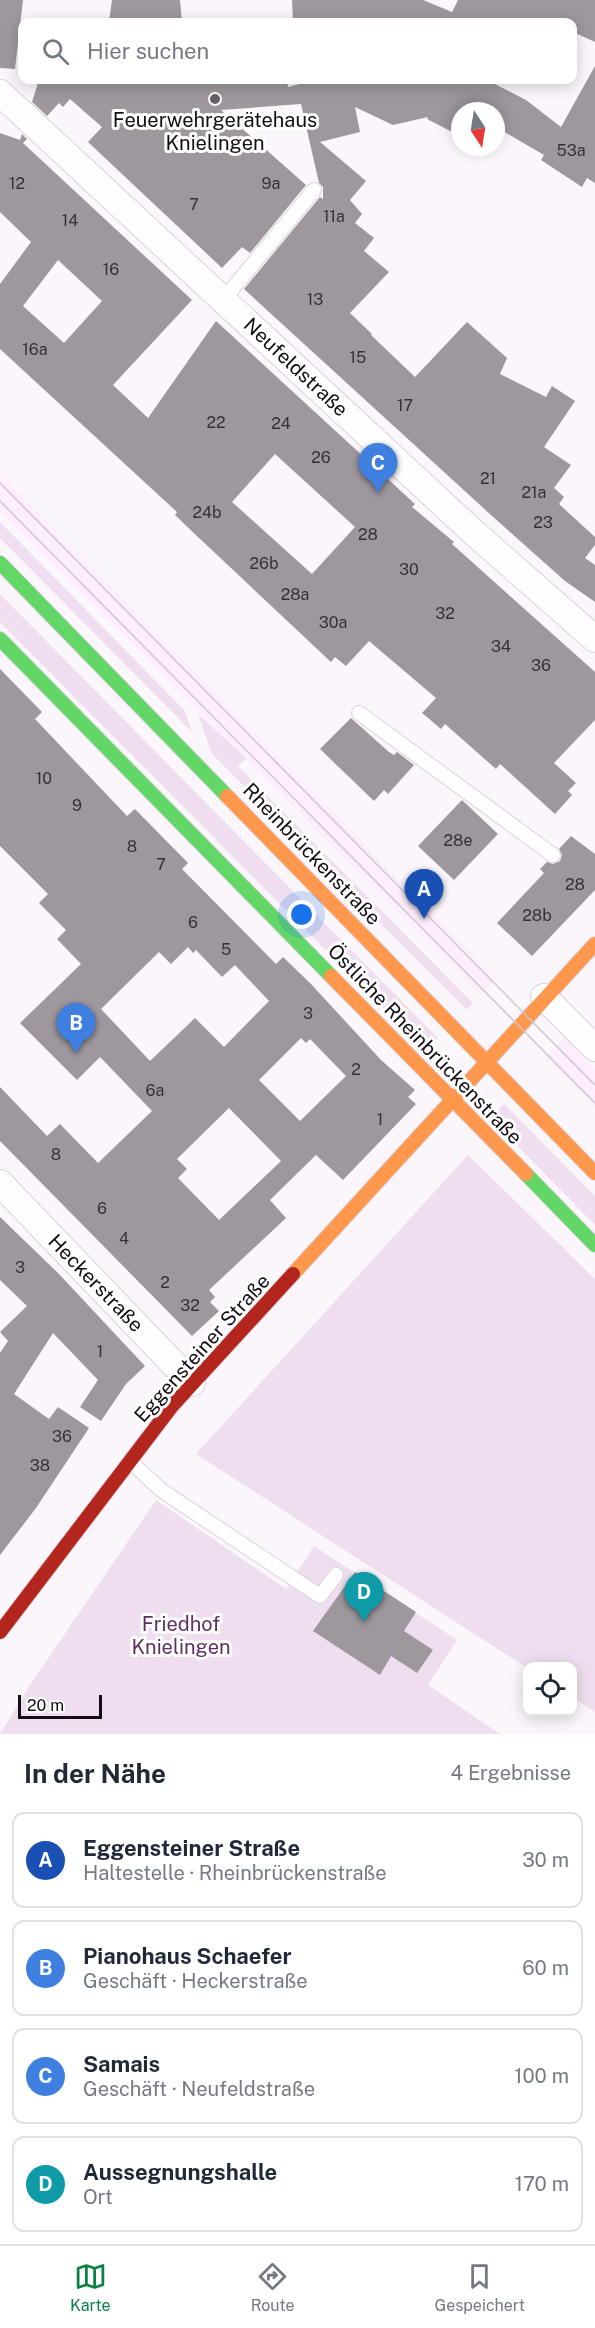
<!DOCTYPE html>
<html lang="de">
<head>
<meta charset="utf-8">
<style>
  :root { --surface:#fff; --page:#f2f2f3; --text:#1f2937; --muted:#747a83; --line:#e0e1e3; --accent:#0b8043 }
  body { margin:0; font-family:"Public Sans",sans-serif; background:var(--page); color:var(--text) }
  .controls { position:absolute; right:18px; bottom:18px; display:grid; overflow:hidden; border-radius:12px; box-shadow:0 3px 15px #0003 }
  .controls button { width:54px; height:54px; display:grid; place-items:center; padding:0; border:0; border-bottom:2px solid var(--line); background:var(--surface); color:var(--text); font:30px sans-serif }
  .compass { position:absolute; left:451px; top:102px; width:54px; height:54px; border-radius:50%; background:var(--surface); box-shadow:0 3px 15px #0003; rotate:168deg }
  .scale { position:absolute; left:18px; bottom:15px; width:84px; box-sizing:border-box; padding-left:6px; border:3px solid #150d15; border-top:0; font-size:16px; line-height:21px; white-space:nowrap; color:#150d15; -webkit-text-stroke:4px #fff; paint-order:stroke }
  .you { position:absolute; left:302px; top:915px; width:21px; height:21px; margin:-15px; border:4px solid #fff; border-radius:50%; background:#1a73e8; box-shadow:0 0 0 9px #1a73e833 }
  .badge { display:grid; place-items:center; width:39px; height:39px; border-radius:50%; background:var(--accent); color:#fff; font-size:20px; font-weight:700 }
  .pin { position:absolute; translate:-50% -50px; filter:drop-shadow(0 2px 3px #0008) }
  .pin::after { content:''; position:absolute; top:32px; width:21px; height:18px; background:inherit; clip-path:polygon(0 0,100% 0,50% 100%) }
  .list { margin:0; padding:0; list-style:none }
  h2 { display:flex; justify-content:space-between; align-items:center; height:78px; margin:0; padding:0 24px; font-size:26px }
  h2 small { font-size:20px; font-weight:400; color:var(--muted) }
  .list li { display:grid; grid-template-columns:39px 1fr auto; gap:18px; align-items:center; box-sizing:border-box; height:96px; margin:0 12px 12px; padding:0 12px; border:2px solid var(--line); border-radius:12px }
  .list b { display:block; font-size:22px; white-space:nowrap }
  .list p { margin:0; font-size:20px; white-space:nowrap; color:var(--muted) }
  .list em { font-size:20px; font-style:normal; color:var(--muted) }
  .icon { flex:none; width:33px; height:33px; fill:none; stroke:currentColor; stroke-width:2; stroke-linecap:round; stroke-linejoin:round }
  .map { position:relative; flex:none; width:595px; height:1734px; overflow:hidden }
  .search { position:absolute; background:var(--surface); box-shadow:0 3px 15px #0003; left:18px; right:18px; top:18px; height:66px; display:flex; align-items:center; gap:15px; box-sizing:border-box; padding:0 21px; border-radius:12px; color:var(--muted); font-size:22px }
  .sheet { height:510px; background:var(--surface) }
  nav { display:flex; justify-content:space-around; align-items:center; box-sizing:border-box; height:84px; border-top:2px solid var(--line); background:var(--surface); font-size:16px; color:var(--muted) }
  nav a { display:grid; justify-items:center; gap:3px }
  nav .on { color:var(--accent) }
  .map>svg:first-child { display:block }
  .built { fill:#fdedfd }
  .green { fill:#eedeef }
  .building { fill:#9e989e; fill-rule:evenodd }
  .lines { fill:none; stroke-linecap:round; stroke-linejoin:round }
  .lane-casing { stroke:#dad2da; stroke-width:16 }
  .street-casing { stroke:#dad2da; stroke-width:28 }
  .fast-casing { stroke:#dad2da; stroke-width:16 }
  .slow-casing { stroke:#dad2da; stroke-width:16 }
  .jam-casing { stroke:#dad2da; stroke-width:16 }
  .lane { stroke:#fefefe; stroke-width:14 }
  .street { stroke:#fefefe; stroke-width:26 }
  .fast { stroke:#63d668; stroke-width:14 }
  .slow { stroke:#ff974d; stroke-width:14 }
  .jam { stroke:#b3261e; stroke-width:14 }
  .tram { stroke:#cac8ca; stroke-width:1.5 }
  .poi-dot { fill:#665f66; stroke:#fff; stroke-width:2 }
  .labels { text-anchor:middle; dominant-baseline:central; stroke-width:6; stroke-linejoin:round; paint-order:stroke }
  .number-label { font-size:16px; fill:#373037 }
  .poi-label { font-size:20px; fill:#150d15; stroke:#fff }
  .street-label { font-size:20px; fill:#150d15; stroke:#fff }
  .park-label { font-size:20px; fill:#5e2f62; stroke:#fff }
</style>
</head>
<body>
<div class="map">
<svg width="595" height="1734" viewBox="0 0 595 1734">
  <rect width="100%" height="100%" fill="#fbf6fb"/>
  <g class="built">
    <polygon points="0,473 497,979 481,995 0,512"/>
    <polygon points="564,1038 595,1070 595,1107 546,1058"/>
  </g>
  <g class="green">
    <polygon points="0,522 185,711 192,732 0,538"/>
    <polygon points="0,594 438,1038 426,1051 0,622"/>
    <polygon points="198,714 246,758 238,766 473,1003 467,1010 212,754"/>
    <polygon points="504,1104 595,1196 595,1225 490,1118"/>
    <polygon points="468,1155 595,1279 595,1712 573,1697 572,1666 527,1668 196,1454"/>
    <polygon points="156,1500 286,1589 314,1546 457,1640 428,1685 500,1734 0,1734 28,1688"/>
  </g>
  <g class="building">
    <polygon points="0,0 23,0 15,69 0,68"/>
    <polygon points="112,0 180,0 182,22 109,22"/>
    <polygon points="292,0 423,0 452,12 458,0 595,0 595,42 573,32 573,22 293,22"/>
    <polygon points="595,66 595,183 587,178 582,187 541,160 544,155 496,127 496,111 460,111 460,136 427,119 428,117 393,125 355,107 360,132 320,142 366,181 350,200 362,214 355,223 374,238 364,251 389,272 350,313 372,334 371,335 415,377 467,322 507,358 500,374 546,397 552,386 575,401 544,447 571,465 554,488 564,497 559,504 595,537 595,545 585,558 595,565 595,602 565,581 491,515 244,289 320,197 323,199 323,187 319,183 301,104 221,110 306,185 250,253 242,247 222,268 88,142 102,127 70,99 63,107 59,103 47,116 32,102 38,83 35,80 287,80 288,87 303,83 294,80 487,80 526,100 561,127"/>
    <path d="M0,133L20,140L22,134L27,139L23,143L192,300L113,385L148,418L216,321L415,504L412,507L454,542L452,544L595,672V720L554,763L576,783L568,791L572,795L555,814L500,764L496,769L445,724L441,729L422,713L436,698L369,641L346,666L335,657L331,662L198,537L175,515L177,512L0,349V284L31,242L0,212ZM58,260L102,301L64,343L23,306ZM275,454L355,527L312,574L232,502Z"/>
    <path d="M0,669L42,712L35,719L127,816L135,809L188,863L182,869L276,964L283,957L311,984L381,1060L415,1090L408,1097L416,1104L343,1180L316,1155L270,1200L286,1218L209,1290L215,1297L210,1302L219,1311L192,1336L0,1141V1087L47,1136L60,1124L98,1163L152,1111L100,1057L77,1080L20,1023L81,964L57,939L66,930L39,903L48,894L0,846ZM188,947L193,953L196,950L222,977L235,965L269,1001L224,1047L195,1018L150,1061L101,1009L159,952L171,964ZM301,1038L306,1043L310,1039L346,1076L300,1121L259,1080ZM229,1108L281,1161L219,1220L178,1178L187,1169L177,1159Z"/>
    <polygon points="351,718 389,752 394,755 397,752 414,765 388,794 384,790 374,801 320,749"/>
    <polygon points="462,800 498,834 454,880 418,846"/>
    <polygon points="571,836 595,854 595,890 532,956 497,923 544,873 540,869 547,862 553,864 560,861 562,855 559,849"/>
    <polygon points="0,1217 58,1273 145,1366 126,1384 101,1421 80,1407 98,1380 53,1333 14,1394 49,1419 58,1407 89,1428 36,1508 0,1555 0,1353 8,1341 0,1332 27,1306 0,1280"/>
    <polygon points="355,1572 416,1612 404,1631 433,1650 417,1673 391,1656 380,1675 313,1631"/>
  </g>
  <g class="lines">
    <defs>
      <g id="lane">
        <polyline points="223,300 314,190"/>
        <polyline points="359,713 553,855"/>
        <polyline points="130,1461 161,1490 320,1596 336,1575"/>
      </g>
      <g id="street">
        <polyline points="0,93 472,531 595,639"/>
        <polyline points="544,997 595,1048"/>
        <polyline points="0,1183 192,1383"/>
      </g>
      <g id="fast">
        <polyline points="0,563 227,796"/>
        <polyline points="0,639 331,976"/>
        <polyline points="526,1174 595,1245"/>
      </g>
      <g id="slow">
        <polyline points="227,796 595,1173"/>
        <polyline points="331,976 526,1174"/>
        <polyline points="293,1274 595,944"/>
      </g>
      <polyline id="jam" points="0,1632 172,1406 293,1274"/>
    </defs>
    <use href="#lane" class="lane-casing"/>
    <use href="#street" class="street-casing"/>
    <use href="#fast" class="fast-casing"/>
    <use href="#slow" class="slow-casing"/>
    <use href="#jam" class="jam-casing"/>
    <use href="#lane" class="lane"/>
    <use href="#street" class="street"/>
    <use href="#fast" class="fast"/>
    <use href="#slow" class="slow"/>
    <use href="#jam" class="jam"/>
    <g class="tram">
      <polyline points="0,483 595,1085"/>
      <polyline points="0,501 595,1103"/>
    </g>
  </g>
  <circle class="poi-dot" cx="215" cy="99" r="6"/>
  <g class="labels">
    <g class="number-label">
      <text x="571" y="150">53a</text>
      <text x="17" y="183">12</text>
      <text x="271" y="183">9a</text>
      <text x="194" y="204">7</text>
      <text x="334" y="216">11a</text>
      <text x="70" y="220">14</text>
      <text x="111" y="269">16</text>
      <text x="315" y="299">13</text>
      <text x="35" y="349">16a</text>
      <text x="358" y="357">15</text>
      <text x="405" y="405">17</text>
      <text x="216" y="422">22</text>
      <text x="281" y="423">24</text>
      <text x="321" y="457">26</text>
      <text x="488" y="478">21</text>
      <text x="534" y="492">21a</text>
      <text x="207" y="512">24b</text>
      <text x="543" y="522">23</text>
      <text x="368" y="534">28</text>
      <text x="264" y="563">26b</text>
      <text x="409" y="569">30</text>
      <text x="295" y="594">28a</text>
      <text x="445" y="613">32</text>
      <text x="333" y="622">30a</text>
      <text x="501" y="646">34</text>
      <text x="541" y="665">36</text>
      <text x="44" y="778">10</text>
      <text x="77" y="805">9</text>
      <text x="458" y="840">28e</text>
      <text x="132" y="846">8</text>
      <text x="161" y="864">7</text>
      <text x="575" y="884">28</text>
      <text x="537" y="915">28b</text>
      <text x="193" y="922">6</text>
      <text x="226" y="949">5</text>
      <text x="308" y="1013">3</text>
      <text x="356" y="1069">2</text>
      <text x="155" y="1090">6a</text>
      <text x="380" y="1119">1</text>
      <text x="56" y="1154">8</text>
      <text x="102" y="1208">6</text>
      <text x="124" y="1238">4</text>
      <text x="20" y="1267">3</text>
      <text x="165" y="1282">2</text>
      <text x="190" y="1305">32</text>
      <text x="100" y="1351">1</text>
      <text x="62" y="1436">36</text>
      <text x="40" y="1465">38</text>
    </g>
    <g class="poi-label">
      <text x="215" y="120">Feuerwehrgerätehaus<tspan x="215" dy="23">Knielingen</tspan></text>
    </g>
    <g class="street-label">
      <text transform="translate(296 367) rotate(43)">Neufeldstraße</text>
      <text transform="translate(312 854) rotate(46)">Rheinbrückenstraße</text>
      <text transform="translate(425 1044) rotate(46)">Östliche Rheinbrückenstraße</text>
      <text transform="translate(96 1283) rotate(46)">Heckerstraße</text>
      <text transform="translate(202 1348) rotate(-48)">Eggensteiner Straße</text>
    </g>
    <g class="park-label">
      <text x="181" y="1624">Friedhof<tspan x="181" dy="23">Knielingen</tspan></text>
    </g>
  </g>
</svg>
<div class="controls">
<button><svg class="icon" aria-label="locate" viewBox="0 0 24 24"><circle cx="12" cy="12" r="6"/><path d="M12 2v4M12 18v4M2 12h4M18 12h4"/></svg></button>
</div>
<svg class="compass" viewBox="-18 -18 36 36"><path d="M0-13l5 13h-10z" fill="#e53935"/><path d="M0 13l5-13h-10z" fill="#747a83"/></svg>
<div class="scale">20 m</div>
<div class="you"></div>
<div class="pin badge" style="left:424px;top:919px;background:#1a4fb4">A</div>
<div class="pin badge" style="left:76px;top:1053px;background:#3f7fe0">B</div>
<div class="pin badge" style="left:378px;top:493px;background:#3f7fe0">C</div>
<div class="pin badge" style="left:364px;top:1622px;background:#0f9aa8">D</div>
<div class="search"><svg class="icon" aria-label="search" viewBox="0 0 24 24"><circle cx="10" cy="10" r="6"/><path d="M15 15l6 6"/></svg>Hier suchen</div>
</div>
<section class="sheet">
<h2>In der Nähe<small>4 Ergebnisse</small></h2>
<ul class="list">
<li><span class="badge" style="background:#1a4fb4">A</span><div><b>Eggensteiner Straße</b><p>Haltestelle · Rheinbrückenstraße</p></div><em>30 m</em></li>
<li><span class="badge" style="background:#3f7fe0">B</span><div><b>Pianohaus Schaefer</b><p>Geschäft · Heckerstraße</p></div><em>60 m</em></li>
<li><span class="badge" style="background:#3f7fe0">C</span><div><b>Samais</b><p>Geschäft · Neufeldstraße</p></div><em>100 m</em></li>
<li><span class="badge" style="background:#0f9aa8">D</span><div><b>Aussegnungshalle</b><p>Ort</p></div><em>170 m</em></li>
</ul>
</section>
<nav>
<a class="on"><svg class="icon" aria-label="map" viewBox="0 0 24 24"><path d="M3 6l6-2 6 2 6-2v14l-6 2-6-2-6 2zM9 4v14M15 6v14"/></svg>Karte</a>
<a><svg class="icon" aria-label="directions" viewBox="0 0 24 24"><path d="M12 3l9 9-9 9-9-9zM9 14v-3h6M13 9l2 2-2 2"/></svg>Route</a>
<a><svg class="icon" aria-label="saved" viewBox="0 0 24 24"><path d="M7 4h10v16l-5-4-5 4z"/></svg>Gespeichert</a>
</nav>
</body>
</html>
